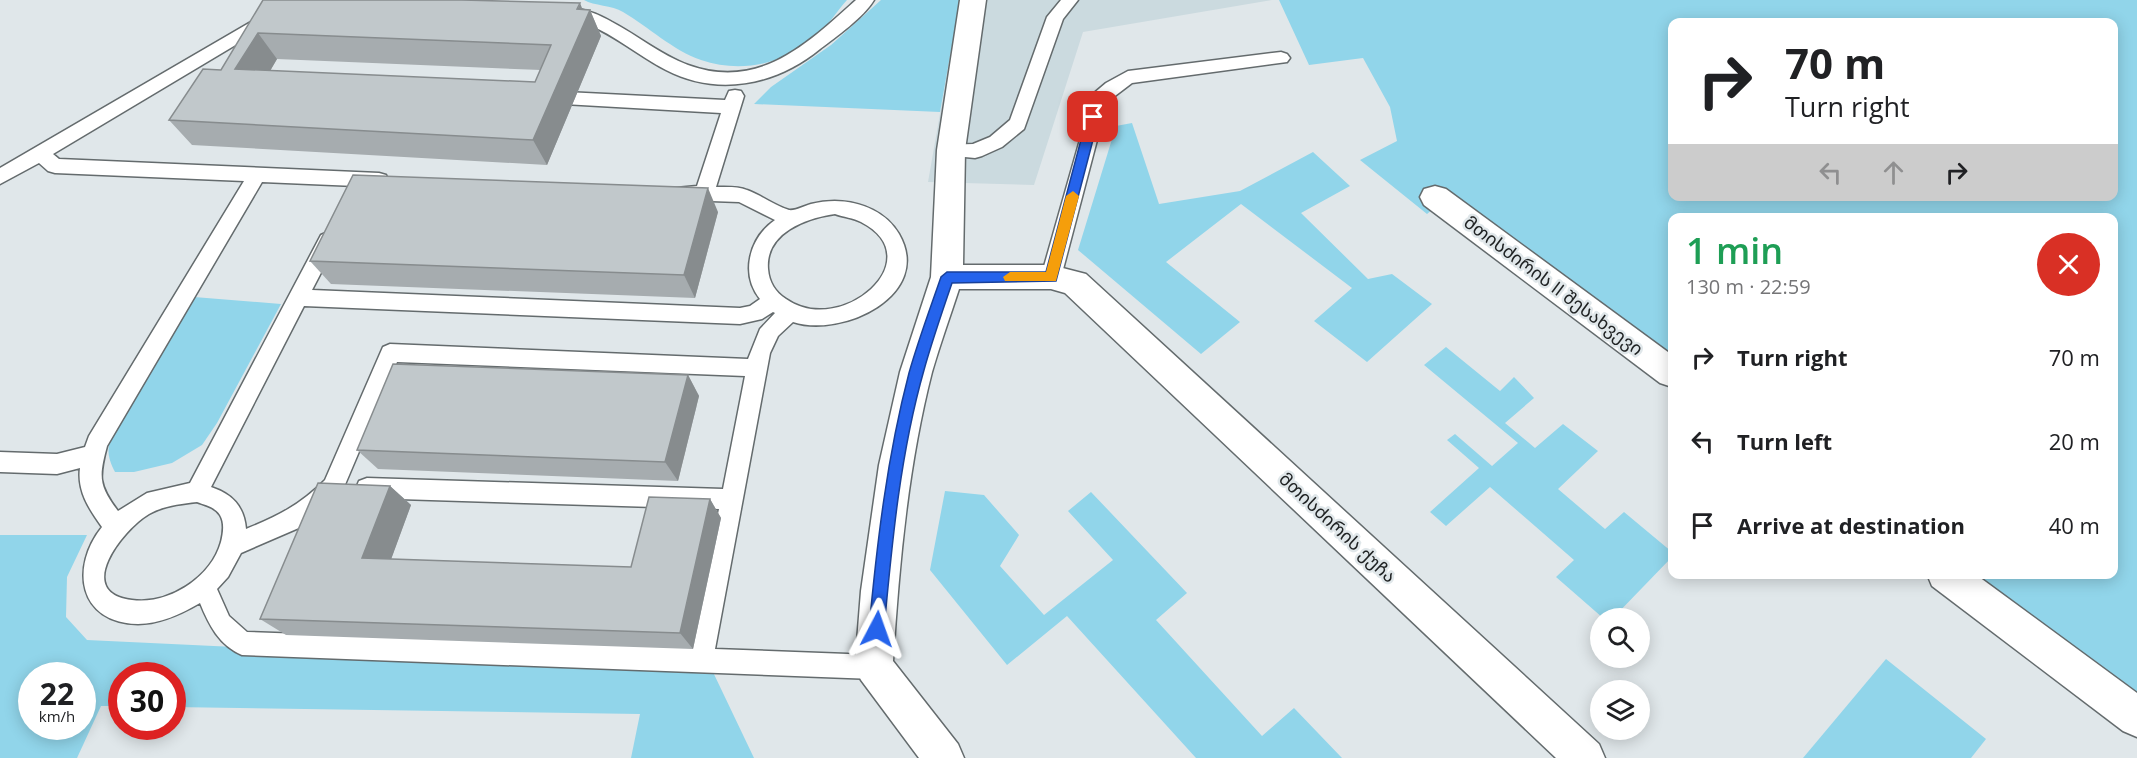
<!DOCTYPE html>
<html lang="en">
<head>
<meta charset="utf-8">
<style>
	:root { --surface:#fff; --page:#f6f6f6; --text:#202124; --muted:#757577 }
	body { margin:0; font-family:"Open Sans","Noto Sans Georgian",sans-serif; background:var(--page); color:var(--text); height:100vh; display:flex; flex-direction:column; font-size:22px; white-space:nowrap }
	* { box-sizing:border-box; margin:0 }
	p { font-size:20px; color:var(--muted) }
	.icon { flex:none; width:33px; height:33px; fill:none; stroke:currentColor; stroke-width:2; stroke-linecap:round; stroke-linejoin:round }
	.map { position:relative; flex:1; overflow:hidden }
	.panel { position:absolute; left:1668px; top:213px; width:450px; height:366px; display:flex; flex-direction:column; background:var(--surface); border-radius:12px; box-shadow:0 3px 15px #0003 }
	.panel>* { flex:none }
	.banner { position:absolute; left:1668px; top:18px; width:450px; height:183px; border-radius:12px; box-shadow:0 3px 15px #0003; background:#fff; color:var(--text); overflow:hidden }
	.tools { position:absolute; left:1590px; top:608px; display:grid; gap:12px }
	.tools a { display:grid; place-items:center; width:60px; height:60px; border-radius:50%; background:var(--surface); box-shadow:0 3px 15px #0003; font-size:30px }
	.speed { position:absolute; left:18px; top:662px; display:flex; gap:12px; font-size:30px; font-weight:700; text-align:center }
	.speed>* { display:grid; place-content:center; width:78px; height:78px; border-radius:50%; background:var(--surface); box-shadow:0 3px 15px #0003; line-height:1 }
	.speed small { font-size:15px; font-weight:400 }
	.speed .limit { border:9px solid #d22; background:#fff; color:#111 }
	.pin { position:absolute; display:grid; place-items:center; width:51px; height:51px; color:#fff; margin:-26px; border-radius:12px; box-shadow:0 3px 9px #0006 }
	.me { position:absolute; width:66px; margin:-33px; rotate:4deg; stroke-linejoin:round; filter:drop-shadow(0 0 4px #0008) }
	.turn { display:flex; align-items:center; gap:21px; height:126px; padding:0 18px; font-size:27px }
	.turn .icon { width:78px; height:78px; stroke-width:2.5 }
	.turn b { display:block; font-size:42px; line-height:51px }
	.lanes { display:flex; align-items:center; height:57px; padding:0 18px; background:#0003; justify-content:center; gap:30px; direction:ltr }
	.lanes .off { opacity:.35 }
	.round { display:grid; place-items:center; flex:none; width:63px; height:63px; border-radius:32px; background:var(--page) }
	.summary { display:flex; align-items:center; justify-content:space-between; height:102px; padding:0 18px }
	h1 { font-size:36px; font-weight:600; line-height:45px; color:#1e9e55 }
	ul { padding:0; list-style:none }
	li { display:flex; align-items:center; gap:18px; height:84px; padding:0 18px }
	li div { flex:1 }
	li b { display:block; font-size:22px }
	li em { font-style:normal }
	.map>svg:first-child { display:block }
	.built { fill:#cbdadf }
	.green { fill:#91d5ea; fill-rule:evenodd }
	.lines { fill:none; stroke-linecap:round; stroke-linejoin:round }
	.lane-casing { stroke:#646b6d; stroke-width:3 }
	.street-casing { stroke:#646b6d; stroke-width:3 }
	.lane { fill:#fff; fill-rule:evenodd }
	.street { fill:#fff; fill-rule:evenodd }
	.wall { fill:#a6acaf; fill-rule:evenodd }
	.shaded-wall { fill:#878c8e }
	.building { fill:#c1c8cb; stroke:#878c8e; stroke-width:1.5; fill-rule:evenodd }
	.route { fill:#2563eb; stroke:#184099; stroke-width:1.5 }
	.slow { fill:#f59e0b }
	.labels { text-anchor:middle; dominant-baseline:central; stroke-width:5; stroke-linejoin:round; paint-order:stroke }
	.street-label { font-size:18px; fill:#202324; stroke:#e0e7ea }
</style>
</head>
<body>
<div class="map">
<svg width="2137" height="758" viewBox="0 0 2137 758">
	<rect width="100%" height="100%" fill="#e0e7ea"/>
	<path class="built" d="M960 0H1272L1083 32 1034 185 928 182Z"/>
	<g class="green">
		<path d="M584 0H847C837 11 828 26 817 35 785 64 742 74 701 60 672 50 649 27 623 12 612 5 594 6 584 0Z"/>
		<path d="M881 0H960L940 112 754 104 771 87 831 45Z"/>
		<path d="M1279 0H2137V703L1964 575 2114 574V218H1672V359L1450 195 1427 214 1360 160 1397 141 1390 107 1363 58 1309 65ZM1672 22H2114V196H1672Z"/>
		<path d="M1132 123 1159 204 1240 191 1313 152 1350 186 1301 213 1368 279 1392 274 1432 304 1367 362 1314 321 1352 288 1241 204 1166 262 1240 322 1201 354 1078 250 1116 126Z"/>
		<path d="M194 297 281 304 217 423 202 445 172 463 134 472H115C106 455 107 446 114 428Z"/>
		<path d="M1446 347 1500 391 1514 377 1534 398 1505 423 1535 448 1563 424 1598 451 1558 489 1605 529 1624 512 1672 552V557L1613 618H1603L1556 577 1574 560 1490 487 1446 526 1430 512 1479 468 1447 440 1455 434 1492 466 1518 443 1424 365Z"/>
		<path d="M945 491 984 495 1019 535 1000 566 1044 615 1113 560 1068 511 1091 492 1187 593 1156 620 1262 736 1294 708 1342 758H1196L1067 616 1007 665 930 570Z"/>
		<path d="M0 535H87L67 577 66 617 87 640 712 670 754 758H631L640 714 173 707 172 675H122L121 706H101L77 758H0ZM32 675H82V726H32Z"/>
		<path d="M1886 659 1986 739 1971 758H1803Z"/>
	</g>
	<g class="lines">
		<g class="lane-casing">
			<g id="lane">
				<path d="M856 0H874C864 17 836 37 820 49 776 85 718 97 666 70 639 56 615 35 587 24 578 21 569 21 560 18L558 14 560 10C577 5 598 14 612 22 637 35 661 55 688 65 759 91 807 44 856 0Z"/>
				<path d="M1061 0H1078L1063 19 1024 129 1002 147 982 156 975 158 944 155 942 150 944 145 973 144 990 137 1010 120 1047 17Z"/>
				<path d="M268 12 274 14 276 18 274 22 53 154 59 159 379 173 386 175 388 180 386 185 379 187 262 182 107 446C99 476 98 485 118 511L147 493 190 483 321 235 328 232 335 235 338 240 312 290 740 308 750 306 760 299C740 274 749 238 775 220L739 202 683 200 676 198 674 193 676 188 697 186 721 113 546 103 540 102 537 97 540 92 546 91 725 100 729 91 735 90 741 91 744 96 716 187C726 187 738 186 747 190 761 195 775 206 789 210 795 211 804 206 811 204 831 199 854 200 873 210 885 216 893 224 899 234 934 295 842 338 793 322L778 336 770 353 715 649 874 655 883 659 886 667 883 675 874 679 242 655C219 645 209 625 200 603 181 614 160 624 138 624 78 623 70 567 102 527 89 509 77 491 80 468L57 474 0 472V452L57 454 85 447 89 436 244 181 55 173 48 171 39 163 0 184V168ZM835 214C843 217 854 218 861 222 933 259 841 338 786 299 775 292 769 282 768 269 765 233 806 218 835 214ZM304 306 740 324 762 319 773 312 775 313 760 329 748 359 390 344 383 347 325 480C300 505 278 516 246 529 244 506 232 494 211 487ZM397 362 745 376 723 489 367 478 359 481 356 488 359 495 367 498 719 509 691 648 247 632 229 616 217 589 228 577 241 553 301 527 324 511 341 494ZM197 502C205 505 215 507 220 515 225 523 223 534 221 542 211 578 168 605 132 600 73 593 122 530 149 514 163 506 180 504 197 502Z"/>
				<path d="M1281 52 1287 54 1290 58 1287 62 1132 83 1107 102 1061 277 1058 283 1051 285 1044 283 1041 277 1093 94 1106 83 1128 71Z"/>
			</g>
		</g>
		<g class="street-casing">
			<g id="street">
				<path d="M960 0H986L965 150 963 265H1051L1086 274 1599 744 1605 758H1556L1065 293 1051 289H959C950 317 940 344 932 372 908 466 899 565 893 661L958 744 964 758H919L861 680 855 667 861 591 879 465 900 372 931 277 937 150Z"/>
				<path d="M1435 186 1446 189 1672 355V387L1660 383 1424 205 1420 197 1424 189Z"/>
				<path d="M1927 574H1975L2137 693V737L2123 731 1932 586Z"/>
			</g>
		</g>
		<use href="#lane" class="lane"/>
		<use href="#street" class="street"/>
	</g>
	<g class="wall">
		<path d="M263 0 590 10 601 36 547 165 192 145 169 120 221 70ZM277 59 541 70 535 82 270 71Z"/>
		<path d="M718 212 695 298 331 284 310 261Z"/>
		<path d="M688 375 699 396 678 481 378 469 357 450Z"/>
		<path d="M390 486 411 505 391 559 631 567 710 499 721 518 693 649 286 635 260 619Z"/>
	</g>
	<g class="shaded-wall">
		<path d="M580 3 586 18 590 10 601 36 547 165 533 140Z"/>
		<path d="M258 33 277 59 256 95 235 69Z"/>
		<path d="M708 188 718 212 695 298 684 275Z"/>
		<path d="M688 375 699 396 678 481 665 462Z"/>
		<path d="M390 486 411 505 385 576 362 558Z"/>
		<path d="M710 499 721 518 693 649 680 633Z"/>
	</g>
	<g class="building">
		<path d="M263 0H462L580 3 577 9 590 10 533 140 169 120 203 69 221 70ZM258 33 551 45 535 82 235 69Z"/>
		<path d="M353 175 708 188 684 275 310 261Z"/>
		<path d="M393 364 688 375 665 462 357 450Z"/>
		<path d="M318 483 390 486 362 558 631 567 649 497 710 499 680 633 260 619Z"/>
	</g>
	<path class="route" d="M1093 113 1099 117 1056 281 952 283C942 312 932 341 924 370 900 454 892 543 884 629L882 634 877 637 871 634 869 629C877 543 887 457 909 373 918 341 930 309 941 277L947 272H1046L1087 117Z"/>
	<path class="slow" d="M1073 191 1079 196 1056 281H1005L1003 277 1010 272H1046L1066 196Z"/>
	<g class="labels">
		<g class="street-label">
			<text transform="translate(1554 285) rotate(37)">მთისძირის II შესახვევი</text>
			<text transform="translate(1338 527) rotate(43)">მთისძირის ქუჩა</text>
		</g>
	</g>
</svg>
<div class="tools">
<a><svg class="icon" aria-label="search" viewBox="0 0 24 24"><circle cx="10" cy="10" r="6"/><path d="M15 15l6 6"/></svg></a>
<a><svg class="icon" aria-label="layers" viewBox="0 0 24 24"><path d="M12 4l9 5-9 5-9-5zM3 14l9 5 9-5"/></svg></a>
</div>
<div class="speed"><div>22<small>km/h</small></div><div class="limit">30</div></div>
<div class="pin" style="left:1093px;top:117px;background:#d93025"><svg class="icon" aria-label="arrive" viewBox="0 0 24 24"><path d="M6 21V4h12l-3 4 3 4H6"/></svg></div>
<svg class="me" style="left:877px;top:629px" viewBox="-20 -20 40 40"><path d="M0-17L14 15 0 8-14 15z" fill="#2563eb" stroke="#fff" stroke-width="4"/></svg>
<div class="banner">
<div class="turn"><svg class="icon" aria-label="right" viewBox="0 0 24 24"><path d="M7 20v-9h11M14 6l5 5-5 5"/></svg><div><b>70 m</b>Turn right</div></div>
<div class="lanes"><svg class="icon off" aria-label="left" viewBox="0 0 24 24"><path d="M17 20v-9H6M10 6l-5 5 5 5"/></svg><svg class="icon off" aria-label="ahead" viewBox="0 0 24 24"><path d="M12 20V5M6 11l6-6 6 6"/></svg><svg class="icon" aria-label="right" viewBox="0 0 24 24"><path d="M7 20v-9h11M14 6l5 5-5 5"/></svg></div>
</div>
<section class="panel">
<div class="summary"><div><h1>1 min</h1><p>130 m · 22:59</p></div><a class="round" style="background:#d93025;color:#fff"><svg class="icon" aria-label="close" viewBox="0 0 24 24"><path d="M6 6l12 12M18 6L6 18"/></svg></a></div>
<ul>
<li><svg class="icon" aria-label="right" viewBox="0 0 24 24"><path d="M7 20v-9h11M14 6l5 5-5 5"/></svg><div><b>Turn right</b></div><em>70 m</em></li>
<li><svg class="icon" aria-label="left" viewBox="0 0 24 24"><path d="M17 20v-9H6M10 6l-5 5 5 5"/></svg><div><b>Turn left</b></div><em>20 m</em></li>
<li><svg class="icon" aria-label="arrive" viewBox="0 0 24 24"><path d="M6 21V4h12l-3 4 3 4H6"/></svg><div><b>Arrive at destination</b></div><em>40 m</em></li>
</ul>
</section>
</div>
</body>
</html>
